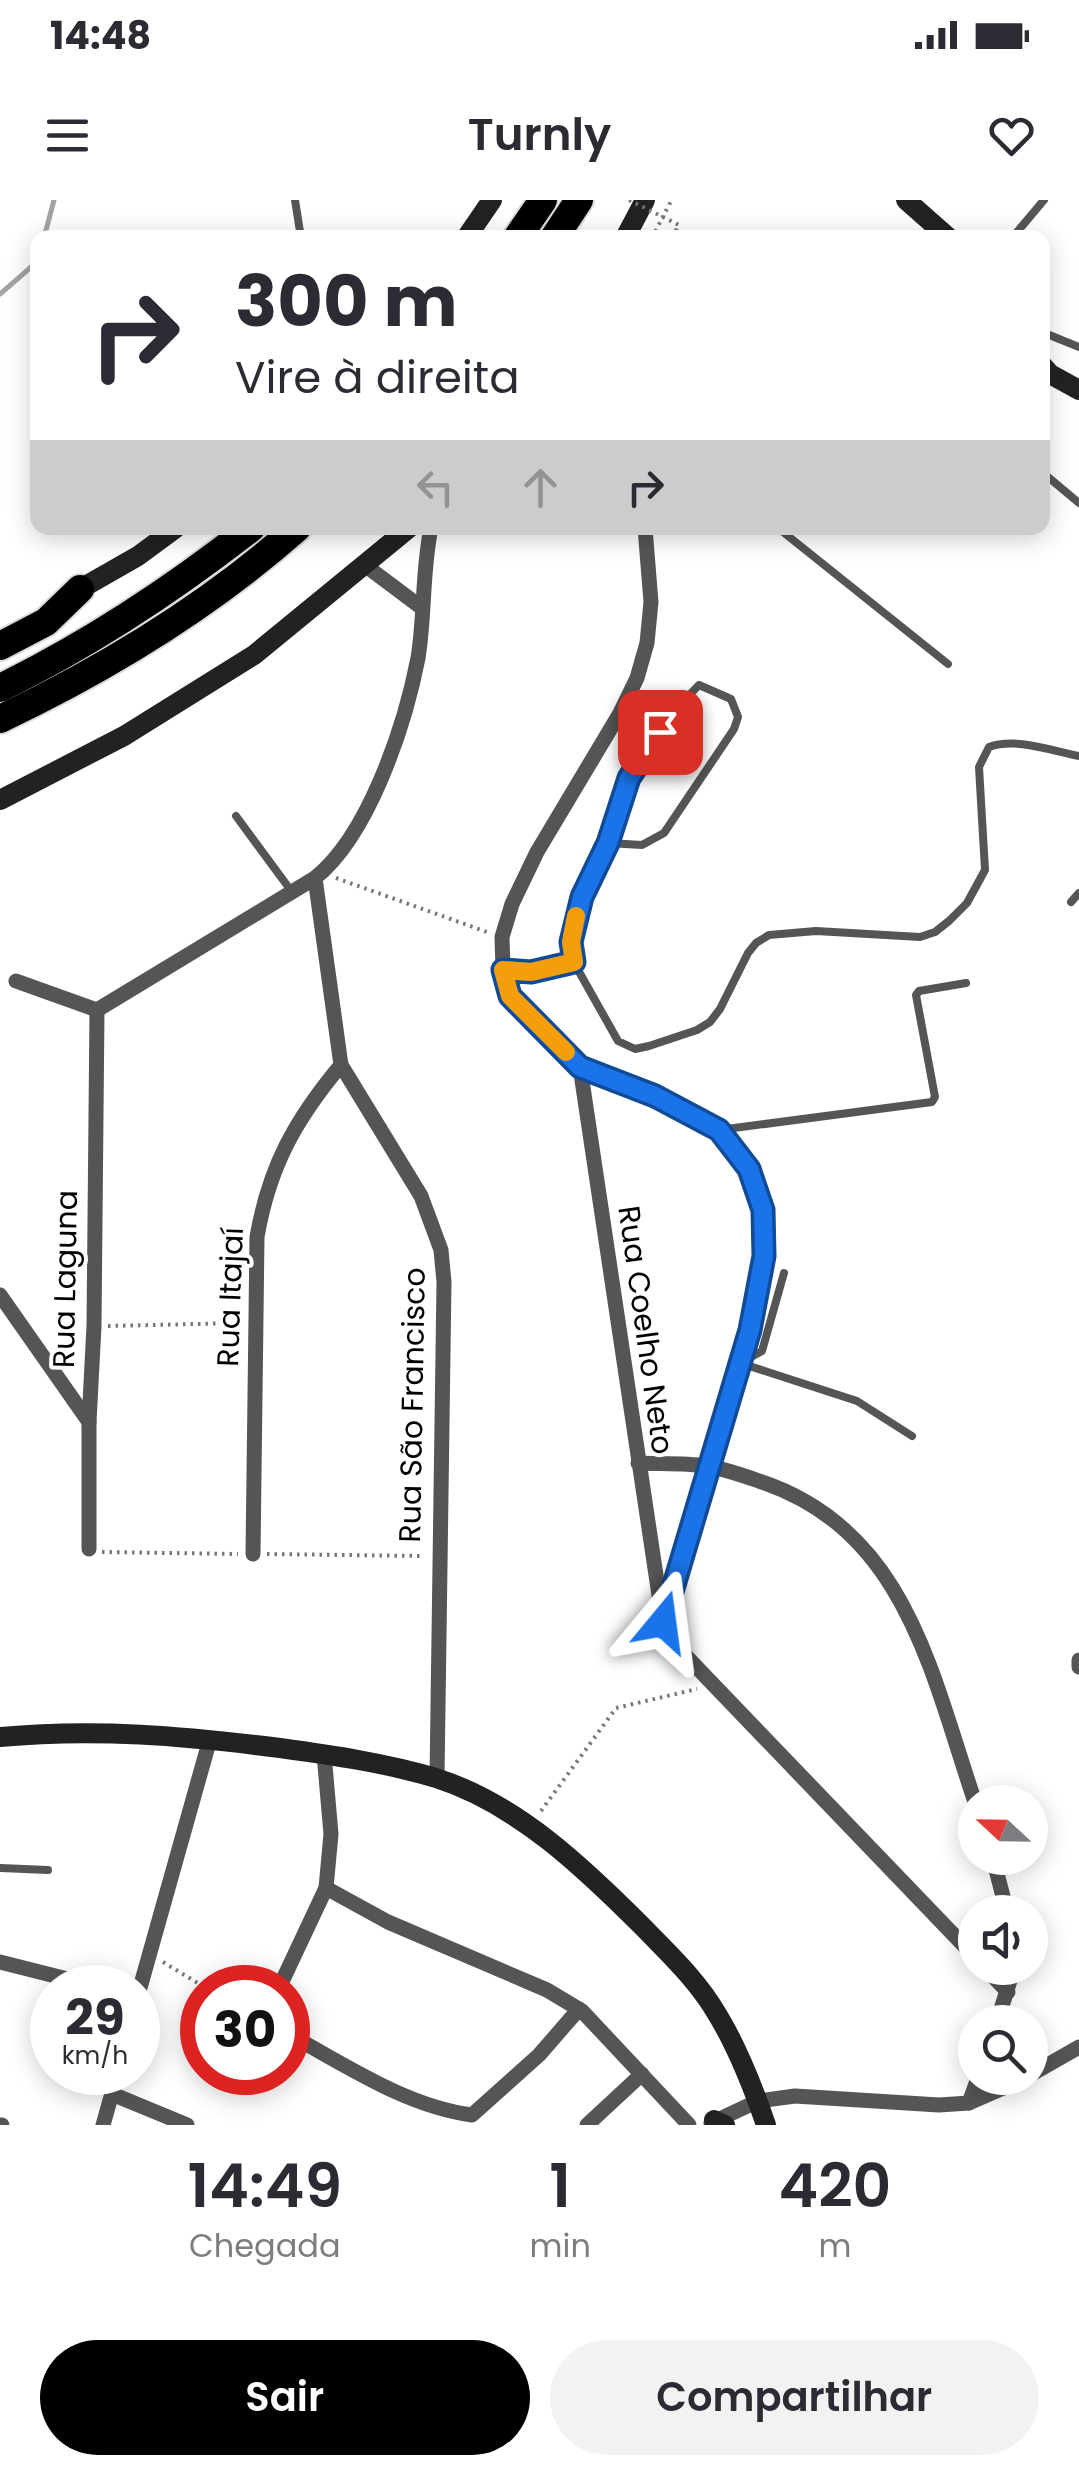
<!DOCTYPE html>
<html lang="pt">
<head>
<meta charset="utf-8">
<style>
	:root { --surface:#fff; --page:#f2f2f3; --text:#2b2b33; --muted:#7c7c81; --accent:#000 }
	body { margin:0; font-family:Poppins,sans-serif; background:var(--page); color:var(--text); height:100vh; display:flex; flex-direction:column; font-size:38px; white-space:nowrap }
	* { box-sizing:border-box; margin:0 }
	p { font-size:32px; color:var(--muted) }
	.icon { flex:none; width:55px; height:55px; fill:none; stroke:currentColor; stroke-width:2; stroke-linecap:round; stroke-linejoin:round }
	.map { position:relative; height:1925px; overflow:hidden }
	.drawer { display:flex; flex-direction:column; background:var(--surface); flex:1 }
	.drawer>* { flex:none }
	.banner { position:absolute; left:30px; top:30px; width:1020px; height:305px; border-radius:20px; box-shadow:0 5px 25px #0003; background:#fff; color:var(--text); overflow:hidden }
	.needle { width:65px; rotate:292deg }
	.buttons { position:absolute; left:958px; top:1585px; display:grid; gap:20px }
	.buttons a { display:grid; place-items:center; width:90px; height:90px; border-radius:50%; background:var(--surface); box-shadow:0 5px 25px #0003; font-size:50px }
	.speed { position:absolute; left:30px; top:1765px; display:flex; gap:20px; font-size:50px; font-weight:700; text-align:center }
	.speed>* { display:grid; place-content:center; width:130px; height:130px; border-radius:50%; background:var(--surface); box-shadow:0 5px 25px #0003; line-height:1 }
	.speed small { font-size:25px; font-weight:400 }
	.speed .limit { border:15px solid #d22; background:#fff; color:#111 }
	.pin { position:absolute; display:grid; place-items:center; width:85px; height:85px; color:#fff; margin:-42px; border-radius:20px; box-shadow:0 5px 15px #0006 }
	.me { position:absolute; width:110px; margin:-55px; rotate:16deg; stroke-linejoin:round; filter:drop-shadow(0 0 8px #0008) }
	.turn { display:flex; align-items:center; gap:35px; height:210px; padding:0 40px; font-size:45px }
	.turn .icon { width:130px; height:130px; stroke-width:2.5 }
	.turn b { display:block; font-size:70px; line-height:85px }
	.lanes { display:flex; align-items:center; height:95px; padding:0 40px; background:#0003; justify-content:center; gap:50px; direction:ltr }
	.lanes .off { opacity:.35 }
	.eta { display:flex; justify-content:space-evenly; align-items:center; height:170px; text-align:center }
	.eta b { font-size:60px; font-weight:600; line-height:70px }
	.button { display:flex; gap:20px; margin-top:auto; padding:20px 40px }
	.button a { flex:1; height:115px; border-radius:60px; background:var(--accent); color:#fff; font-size:40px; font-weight:600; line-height:115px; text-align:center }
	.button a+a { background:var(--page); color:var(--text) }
	.status { display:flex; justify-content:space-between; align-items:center; height:70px; padding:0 50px; background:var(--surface); direction:ltr }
	.status svg { height:28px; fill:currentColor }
	header { display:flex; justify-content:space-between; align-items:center; height:130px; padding:0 40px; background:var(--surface); font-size:45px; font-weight:600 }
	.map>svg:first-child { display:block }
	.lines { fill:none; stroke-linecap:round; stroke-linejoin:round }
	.stream { stroke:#a3a3a3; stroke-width:5 }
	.highway-casing { stroke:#dbdbdb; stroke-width:32 }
	.path { stroke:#777; stroke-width:4; stroke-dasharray:2.5 5; stroke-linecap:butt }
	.lane { stroke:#555; stroke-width:8 }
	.street { stroke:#555; stroke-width:15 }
	.secondary { stroke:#222; stroke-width:20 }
	.highway { stroke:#000; stroke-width:28 }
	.path-bridge { stroke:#777; stroke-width:4; stroke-dasharray:2.5 5; stroke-linecap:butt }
	.route-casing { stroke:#114b97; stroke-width:25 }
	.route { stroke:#1a73e8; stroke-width:18 }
	.slow { stroke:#f59e0b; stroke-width:18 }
	.labels { text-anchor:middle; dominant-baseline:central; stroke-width:8; stroke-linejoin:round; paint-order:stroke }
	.street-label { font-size:30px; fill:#000; stroke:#fff }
</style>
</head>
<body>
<div class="status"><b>14:48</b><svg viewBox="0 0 49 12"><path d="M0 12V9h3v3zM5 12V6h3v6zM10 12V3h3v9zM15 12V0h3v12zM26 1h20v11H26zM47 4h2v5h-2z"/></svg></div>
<header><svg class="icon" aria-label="menu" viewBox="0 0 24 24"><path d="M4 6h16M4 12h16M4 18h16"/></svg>Turnly<svg class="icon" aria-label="heart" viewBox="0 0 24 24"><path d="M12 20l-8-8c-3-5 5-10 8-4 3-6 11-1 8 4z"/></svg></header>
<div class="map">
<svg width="1079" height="1925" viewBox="0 0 1079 1925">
	<rect width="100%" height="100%" fill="#fff"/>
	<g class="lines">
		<g class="stream">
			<path d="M44 38 54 0"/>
			<path d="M0 94 38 61"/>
		</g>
		<g class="highway-casing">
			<g id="highway">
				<path d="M517 38 543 0"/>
				<path d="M554 38 579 0"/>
				<path d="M0 446 46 422 80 389"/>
				<path d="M0 488C90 444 173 389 251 328"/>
				<path d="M0 519C105 469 210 405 297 328"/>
			</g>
		</g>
		<g class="path">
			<path d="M652 38 671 1"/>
			<path d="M336 678 487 732"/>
			<path d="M108 1126 239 1123"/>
			<path d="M102 1352 238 1354"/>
			<path d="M267 1354 423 1356"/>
			<path d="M541 1611 616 1508 697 1489"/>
			<path d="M163 1762 206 1788"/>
		</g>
		<g class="lane">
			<path d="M295 0 301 38"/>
			<path d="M1012 38 1044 0"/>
			<path d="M1042 132 1079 147"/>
			<path d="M1042 272 1079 303"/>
			<path d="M778 328 948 464"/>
			<path d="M236 616 292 692"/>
			<path d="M608 643 642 645 664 633 734 529 738 517 731 499 699 485 677 508 629 578 608 643 576 717 571 742 573 761 618 841 635 849 649 846 697 830 710 822 720 809 748 753 756 743 769 735 816 731 920 737 935 732 949 721 967 703 985 670 979 567 989 547C1016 537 1052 551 1079 556"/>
			<path d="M1071 702 1079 693"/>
			<path d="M504 770 531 772 573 761"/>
			<path d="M719 930 932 902 935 897 916 795 919 791 966 783"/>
			<path d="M740 1163 857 1201 912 1236"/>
			<path d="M740 1163 762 1151 784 1073"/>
			<path d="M0 1668 48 1670"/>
		</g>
		<g class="street">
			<path d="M431 328C422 371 425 415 418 458 405 525 369 635 315 678L341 865 421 996 441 1050 444 1082 437 1578"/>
			<path d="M645 328 651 402 647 443 637 478 620 513 537 652 512 704 502 737 503 770 510 796 531 821 580 867 655 896 719 930 749 969 763 1011 764 1056 750 1129 663 1422"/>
			<path d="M366 366 422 408"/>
			<path d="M16 781 97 810 315 678"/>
			<path d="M580 867 663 1422 683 1453 975 1757"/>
			<path d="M0 1095 89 1222"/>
			<path d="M638 1263C660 1264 684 1263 707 1266 724 1269 742 1275 759 1281 906 1329 931 1473 975 1602"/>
			<path d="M89 1349V1222L94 1126 97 810"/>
			<path d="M253 1354 257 1037C269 967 295 920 341 865"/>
			<path d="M1079 1460V1467"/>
			<path d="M993 1658 1007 1712"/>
			<path d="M326 1688 388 1722 547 1790 582 1811 689 1925"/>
			<path d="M0 1762 103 1788"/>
			<path d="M985 1768 1008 1792"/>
			<path d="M279 1788 326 1688 331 1634 324 1554"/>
			<path d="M138 1795 210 1539"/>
			<path d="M997 1822 1014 1768"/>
			<path d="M288 1834C346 1865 405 1906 472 1915L539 1855 579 1809"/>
			<path d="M1030 1875 1079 1847"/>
			<path d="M112 1894 187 1925"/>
			<path d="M969 1903 978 1878"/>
			<path d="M711 1923 758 1901 795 1896 939 1905 969 1903 1026 1878"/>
			<path d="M0 1925H2"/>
			<path d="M103 1925 118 1872"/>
			<path d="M587 1925 642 1874"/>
		</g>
		<g class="secondary">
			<path d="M906 0 949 38"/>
			<path d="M466 38 492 0"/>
			<path d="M625 38 645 0"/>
			<path d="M1042 165 1050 174 1079 190"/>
			<path d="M68 396 138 356 176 328"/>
			<path d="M0 600 124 536 254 455 409 328"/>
			<path d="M0 1537C95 1528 185 1536 280 1548 331 1555 386 1563 436 1578 518 1604 585 1669 644 1728 670 1755 698 1781 717 1814 738 1848 753 1887 766 1925"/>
			<path d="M714 1920 725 1925"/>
		</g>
		<use href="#highway" class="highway"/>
		<path class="path-bridge" d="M629 0 679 25 672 38"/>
	</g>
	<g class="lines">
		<g class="route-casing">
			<path id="route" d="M660 532 629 578 608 643 582 697 571 742 574 762 531 772 503 770 510 796 580 867 655 896 719 930 749 969 763 1010 764 1056 750 1130 663 1422"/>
		</g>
		<use href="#route" class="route"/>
		<path class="slow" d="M566 852 510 796 503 770 531 772 574 762 571 742 576 716"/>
	</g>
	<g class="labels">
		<g class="street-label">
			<text transform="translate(65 1079) rotate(-89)">Rua Laguna</text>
			<text transform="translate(230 1097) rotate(-88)">Rua Itajaí</text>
			<text transform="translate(646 1130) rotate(82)">Rua Coelho Neto</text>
			<text transform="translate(412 1205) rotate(-89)">Rua São Francisco</text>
		</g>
	</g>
</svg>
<div class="buttons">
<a><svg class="needle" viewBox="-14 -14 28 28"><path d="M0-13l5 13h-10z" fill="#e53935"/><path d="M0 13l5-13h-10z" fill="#7c7c81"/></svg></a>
<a><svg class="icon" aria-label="sound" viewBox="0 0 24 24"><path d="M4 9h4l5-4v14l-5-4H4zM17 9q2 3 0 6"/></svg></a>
<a><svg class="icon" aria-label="search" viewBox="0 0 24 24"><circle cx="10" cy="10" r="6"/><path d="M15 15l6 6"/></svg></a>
</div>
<div class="speed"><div>29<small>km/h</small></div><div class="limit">30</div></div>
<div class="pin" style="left:660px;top:532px;background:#d93025"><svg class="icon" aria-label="arrive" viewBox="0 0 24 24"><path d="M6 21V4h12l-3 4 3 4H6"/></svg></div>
<svg class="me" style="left:663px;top:1422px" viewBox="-20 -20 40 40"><path d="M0-17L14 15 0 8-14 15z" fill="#1a73e8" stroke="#fff" stroke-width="4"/></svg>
<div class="banner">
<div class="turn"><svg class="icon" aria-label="right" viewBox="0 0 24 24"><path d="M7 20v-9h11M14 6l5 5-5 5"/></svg><div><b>300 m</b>Vire à direita</div></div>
<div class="lanes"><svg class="icon off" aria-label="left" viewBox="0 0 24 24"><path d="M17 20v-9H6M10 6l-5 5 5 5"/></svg><svg class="icon off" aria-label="ahead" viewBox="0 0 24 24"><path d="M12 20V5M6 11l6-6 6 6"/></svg><svg class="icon" aria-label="right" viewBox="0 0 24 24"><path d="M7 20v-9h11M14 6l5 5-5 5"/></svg></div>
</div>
</div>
<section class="drawer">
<div class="eta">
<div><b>14:49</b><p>Chegada</p></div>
<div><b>1</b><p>min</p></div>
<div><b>420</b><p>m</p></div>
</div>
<div class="button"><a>Sair</a><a>Compartilhar</a></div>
</section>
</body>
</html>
